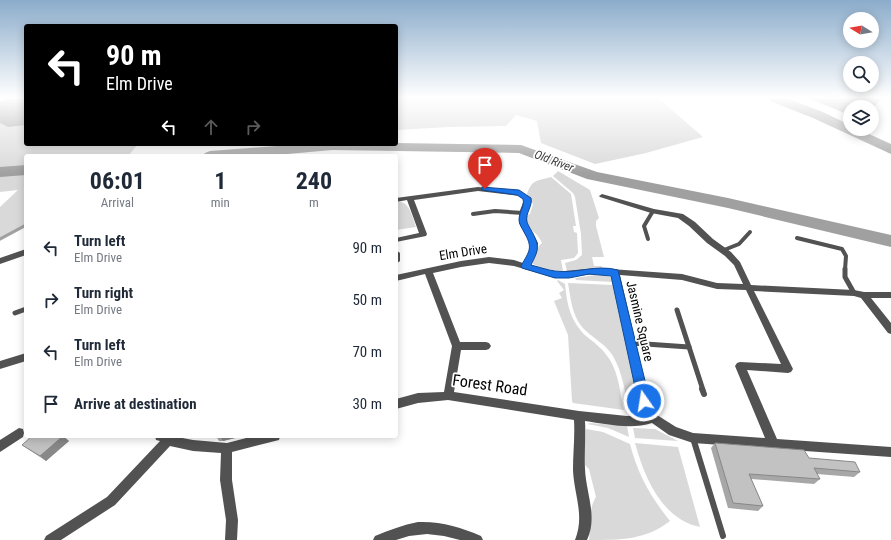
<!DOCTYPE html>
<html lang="en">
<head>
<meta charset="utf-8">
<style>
	:root { --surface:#fff; --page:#f6f6f7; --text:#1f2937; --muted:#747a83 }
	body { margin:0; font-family:"Roboto Condensed",sans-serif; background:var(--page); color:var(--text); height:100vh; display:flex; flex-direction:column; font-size:15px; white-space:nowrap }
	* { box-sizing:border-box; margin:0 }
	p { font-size:13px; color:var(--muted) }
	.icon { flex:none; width:22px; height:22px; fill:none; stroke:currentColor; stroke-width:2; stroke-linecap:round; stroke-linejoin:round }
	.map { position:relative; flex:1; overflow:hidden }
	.drawer { position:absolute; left:24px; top:154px; width:374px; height:284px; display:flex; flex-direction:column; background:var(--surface); border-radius:4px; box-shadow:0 2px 10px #0003 }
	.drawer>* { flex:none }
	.hud { position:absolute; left:24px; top:24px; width:374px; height:122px; border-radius:4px; box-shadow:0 2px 10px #0003; background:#000; color:#fff; overflow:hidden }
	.needle { width:26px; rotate:281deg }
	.buttons { position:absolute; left:843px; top:12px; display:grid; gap:8px }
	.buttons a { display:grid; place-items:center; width:36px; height:36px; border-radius:50%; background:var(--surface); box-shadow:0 2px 10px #0003; font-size:20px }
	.pin { position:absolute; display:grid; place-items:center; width:34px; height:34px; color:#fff; margin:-41px -17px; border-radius:50% 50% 50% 0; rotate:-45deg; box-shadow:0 0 4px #0007 }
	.pin .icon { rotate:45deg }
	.me { position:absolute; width:44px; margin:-22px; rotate:347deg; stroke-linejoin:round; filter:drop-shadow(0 0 3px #0008) }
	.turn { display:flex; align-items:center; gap:14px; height:84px; padding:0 16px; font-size:18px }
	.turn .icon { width:52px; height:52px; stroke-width:2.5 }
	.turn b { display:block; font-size:28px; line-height:34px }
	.lanes { display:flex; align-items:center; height:38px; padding:0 16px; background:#0003; justify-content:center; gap:20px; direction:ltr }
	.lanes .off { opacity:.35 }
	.eta { display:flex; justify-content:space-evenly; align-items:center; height:68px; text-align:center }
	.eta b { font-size:24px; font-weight:700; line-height:28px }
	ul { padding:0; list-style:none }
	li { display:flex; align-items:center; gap:12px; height:52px; padding:0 16px }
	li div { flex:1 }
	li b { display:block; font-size:15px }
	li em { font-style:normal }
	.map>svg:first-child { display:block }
	.green { fill:#d9d9d9 }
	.water { fill:#a0a0a0 }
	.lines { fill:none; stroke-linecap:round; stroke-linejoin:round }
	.stream { stroke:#a0a0a0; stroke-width:3 }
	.river { fill:#a0a0a0; fill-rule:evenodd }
	.service-far2 { stroke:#525252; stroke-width:4 }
	.service-far1 { stroke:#525252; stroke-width:5 }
	.service { stroke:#525252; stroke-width:6 }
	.minor { fill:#525252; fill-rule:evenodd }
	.wall { fill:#a7a7a7 }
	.shaded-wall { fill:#888 }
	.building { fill:#c2c2c2; stroke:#888 }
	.route { fill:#1a73e8; stroke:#114b97 }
	.labels { text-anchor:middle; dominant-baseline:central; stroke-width:3.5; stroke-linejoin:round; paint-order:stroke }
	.far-water-label { font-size:12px; font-style:italic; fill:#414141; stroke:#fff }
	.street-label { font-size:13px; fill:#000; stroke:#fff }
	.near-street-label { font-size:16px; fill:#000; stroke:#fff }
</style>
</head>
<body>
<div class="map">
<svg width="891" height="540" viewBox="0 0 891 540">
	<rect width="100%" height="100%" fill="#fff"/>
	<g class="green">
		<path d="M0 98H26V144H138L128 156H26V227L0 241V207L18 190 0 192Z"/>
		<path d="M396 98H658L703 137 646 153 595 164 541 143 537 121 516 115 506 126 448 127 396 130Z"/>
		<path d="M558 171 590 190 599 218 596 221V226L604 257H592L594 266H602V268L567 271 565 263 576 260 582 255 581 234 575 197 573 193 553 176Z"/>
		<path d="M551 177 571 194 576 226H573L574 232 577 233 578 253 574 258 561 260 563 271 544 269 533 264C533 259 537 246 542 243 536 229 528 233 526 216L530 214 533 204 527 194C532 179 537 181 551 177Z"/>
		<path d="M396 202C410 200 412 217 416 227L396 230Z"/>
		<path d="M602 274 610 277 613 282 576 280 575 278Z"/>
		<path d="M558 280 565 284C567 304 570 321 586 336 595 343 604 350 610 360 619 375 620 393 624 410L573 403 572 401 568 335 554 301 562 298 559 293 564 290 557 281Z"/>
		<path d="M568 283 613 285 640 404V408L634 415H629C626 396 623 373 613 356 606 345 595 339 586 331 572 318 571 300 568 283Z"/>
		<path d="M590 423 627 426 629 437 608 428 587 424Z"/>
		<path d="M633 428 655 429 678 441 635 438Z"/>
		<path d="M586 429 603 432 630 444C638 475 650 496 670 521 646 540 621 540 589 540 591 526 588 509 596 497L589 469 583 463Z"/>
		<path d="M635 443 678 447 700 527C661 519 644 476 635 443Z"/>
	</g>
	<g class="water">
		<path d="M10 98H26V125L8 127 0 123V102Z"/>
		<path d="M808 98H882L875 106 872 107H850V113L847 114Z"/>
	</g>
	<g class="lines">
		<path class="stream" d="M0 239 26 225"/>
		<g class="river">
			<path d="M768 98H786L823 112 850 125V129H858L891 144V154L813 118 770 101Z"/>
			<path d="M396 143 521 145 597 172 728 198 891 235V247L728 208 587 179 519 153 332 150 265 156H202L205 153 210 151 302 144H396Z"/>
			<path d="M26 165V175L0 177V167Z"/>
		</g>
		<g class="service-far2">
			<path d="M473 214 495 211 523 213"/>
			<path d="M797 238 842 249 846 256 845 270"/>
			<path d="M648 239 644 226 653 211"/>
			<path d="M724 250 739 244 750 232"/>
		</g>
		<g class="service-far1">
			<path d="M845 269V277L854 293"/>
			<path d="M677 310 703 390"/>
			<path d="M15 313 26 309"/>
			<path d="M631 343 689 347"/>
		</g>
		<g class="service">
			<path d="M702 389 704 394"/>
			<path d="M693 438 723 536"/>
		</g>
		<g class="minor">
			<path d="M478 187 522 192 530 199 531 200 527 213V223L538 243 537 252 530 265 555 272 596 268 682 274 717 283 743 284 734 265 725 256 707 243 689 226 678 218 651 213 600 197 599 196 602 194 654 209 683 214 695 222 713 239 731 252 740 262 751 285 854 290 864 292H891V298H871L891 323V334L888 333 861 298 854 296 754 291 793 369 791 372 788 373 747 370 777 439 891 447V457L693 443 669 435 652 423C631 430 606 424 585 421 586 437 584 453 585 469 586 493 598 517 587 540H575C585 515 574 495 573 470 573 453 575 437 574 420L448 400 418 403 396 409V399L418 393 444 392 452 346 425 274 396 281V275L461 261 489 257 514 260 523 263 529 252 530 243 519 223V213L524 200 520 196 478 191 414 200 427 234 426 236 396 242V238L419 233 407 200 396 202V198ZM489 263 514 266 555 278 596 274 611 275 639 401 646 415 627 416 579 411 454 392 461 350H486L489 349 491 346 489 343 486 342H460L433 273 461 267ZM620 275 682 280 717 289 746 290 781 364 740 362 737 363 735 366 765 438 693 433 676 427 657 415 649 400Z"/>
			<path d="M26 249V255L0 264V258Z"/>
			<path d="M396 250 400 253V261L396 264Z"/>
			<path d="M26 353V361L0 369V361Z"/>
			<path d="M19 428 23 429 24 433 23 437 0 452V440Z"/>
			<path d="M155 436H172L193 440 227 443 254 436H280L279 440 275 441 232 452V480L238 520 237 540H225L226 520 220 480 221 453 193 451 170 446 115 505 61 540H44L46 536 107 497 160 441 156 440Z"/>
			<path d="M418 522C440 521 461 527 481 536L483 540H460L444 536 427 534 409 536 396 540H373L375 536C389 530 403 525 418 522Z"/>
		</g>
	</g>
	<g class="wall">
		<path d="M63 436 69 441 46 461 22 445Z"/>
		<path d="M216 436H243L223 441H219Z"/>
		<path d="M715 443 860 472 854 477 817 474 820 479 814 484 751 479 763 506 758 511 728 508 711 448Z"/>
	</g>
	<g class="shaded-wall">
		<path d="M63 436 69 441 46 461 40 456Z"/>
		<path d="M220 436H243L223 441Z"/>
	</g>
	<g class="building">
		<path d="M32 436H63L40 456 22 445Z"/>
		<path d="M715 443 804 450 809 458 855 462 860 472 814 468 820 479 749 474 763 506 733 503Z"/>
	</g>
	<linearGradient id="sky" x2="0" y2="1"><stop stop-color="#8baccb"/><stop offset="0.56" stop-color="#fff"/><stop offset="1" stop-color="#fff" stop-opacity="0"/></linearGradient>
	<rect width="891" height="174" fill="url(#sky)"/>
	<path class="route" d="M482 187 519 190 531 198C533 206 525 213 527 222 528 225 530 228 531 230 540 246 539 249 531 265 539 267 547 270 555 271 576 274 597 264 618 270L650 401 648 404 644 406 640 404 638 401 611 276 589 274 569 278H555L522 268 521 266C530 250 533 248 524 232 522 228 519 224 519 220 519 212 525 206 523 199L517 195 482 190Z"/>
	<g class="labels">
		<g class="far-water-label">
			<text transform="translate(554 161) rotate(21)">Old River</text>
		</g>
		<g class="street-label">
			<text transform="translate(463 252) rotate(-9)">Elm Drive</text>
			<text transform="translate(640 321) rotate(77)">Jasmine Square</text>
		</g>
		<g class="near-street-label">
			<text transform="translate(490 385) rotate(8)">Forest Road</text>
		</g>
	</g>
</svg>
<div class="buttons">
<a><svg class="needle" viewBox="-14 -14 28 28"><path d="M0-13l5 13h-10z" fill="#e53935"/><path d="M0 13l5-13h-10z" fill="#747a83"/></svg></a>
<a><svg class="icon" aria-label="search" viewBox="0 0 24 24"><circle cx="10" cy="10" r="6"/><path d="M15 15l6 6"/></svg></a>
<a><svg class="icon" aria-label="layers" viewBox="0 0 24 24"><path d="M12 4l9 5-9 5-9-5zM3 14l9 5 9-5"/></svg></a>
</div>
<div class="pin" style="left:485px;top:189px;background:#d93025"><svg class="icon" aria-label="arrive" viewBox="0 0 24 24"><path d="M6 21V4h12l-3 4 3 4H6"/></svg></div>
<svg class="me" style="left:644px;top:401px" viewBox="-20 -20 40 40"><circle r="17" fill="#1a73e8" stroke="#fff" stroke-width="3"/><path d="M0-11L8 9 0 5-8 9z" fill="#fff"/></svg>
<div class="hud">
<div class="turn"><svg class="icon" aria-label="left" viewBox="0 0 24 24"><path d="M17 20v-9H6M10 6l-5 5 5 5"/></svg><div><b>90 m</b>Elm Drive</div></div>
<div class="lanes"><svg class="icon" aria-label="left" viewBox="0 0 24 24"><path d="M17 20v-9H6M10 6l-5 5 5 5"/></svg><svg class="icon off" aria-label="ahead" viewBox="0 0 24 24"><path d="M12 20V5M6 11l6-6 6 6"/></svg><svg class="icon off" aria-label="right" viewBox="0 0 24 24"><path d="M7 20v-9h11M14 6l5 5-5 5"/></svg></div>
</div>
<section class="drawer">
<div class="eta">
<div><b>06:01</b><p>Arrival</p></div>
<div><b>1</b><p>min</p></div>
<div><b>240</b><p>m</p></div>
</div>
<ul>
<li><svg class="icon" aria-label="left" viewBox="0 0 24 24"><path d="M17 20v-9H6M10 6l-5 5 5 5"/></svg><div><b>Turn left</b><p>Elm Drive</p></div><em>90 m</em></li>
<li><svg class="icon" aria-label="right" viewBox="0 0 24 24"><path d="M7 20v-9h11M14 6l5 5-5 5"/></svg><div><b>Turn right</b><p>Elm Drive</p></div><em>50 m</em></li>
<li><svg class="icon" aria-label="left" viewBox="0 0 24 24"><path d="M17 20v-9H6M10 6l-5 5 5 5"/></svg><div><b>Turn left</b><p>Elm Drive</p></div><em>70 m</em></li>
<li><svg class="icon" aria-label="arrive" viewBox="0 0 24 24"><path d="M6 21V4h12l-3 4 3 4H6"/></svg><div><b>Arrive at destination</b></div><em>30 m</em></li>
</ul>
</section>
</div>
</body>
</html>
